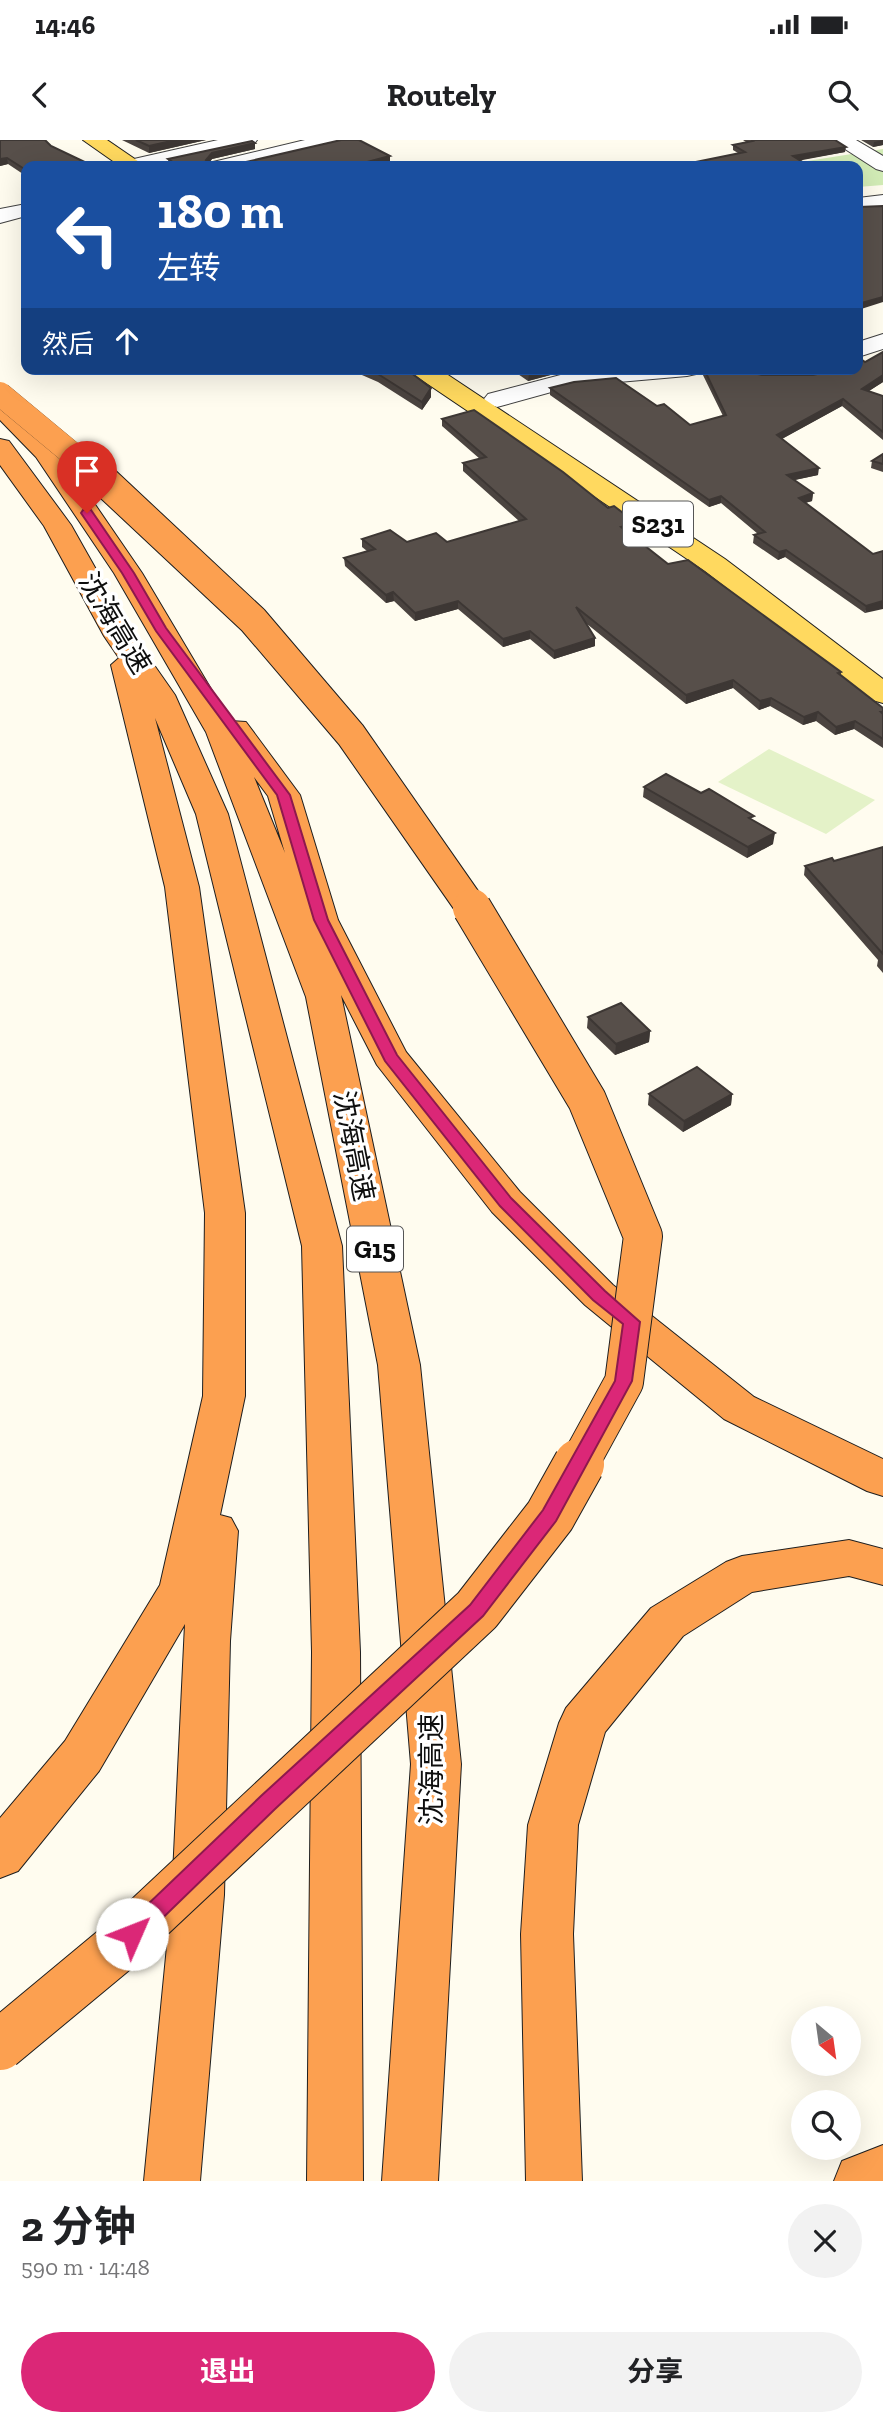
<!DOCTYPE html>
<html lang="zh">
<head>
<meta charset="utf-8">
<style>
	:root { --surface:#fff; --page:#f2f2f2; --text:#202124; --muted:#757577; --accent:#db2777 }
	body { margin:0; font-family:"Zilla Slab","Noto Sans SC",serif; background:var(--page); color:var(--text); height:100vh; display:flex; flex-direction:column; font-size:26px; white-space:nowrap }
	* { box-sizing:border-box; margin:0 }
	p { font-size:23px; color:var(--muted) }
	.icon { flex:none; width:38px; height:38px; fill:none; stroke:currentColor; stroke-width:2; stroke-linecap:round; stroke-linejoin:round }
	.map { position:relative; height:2041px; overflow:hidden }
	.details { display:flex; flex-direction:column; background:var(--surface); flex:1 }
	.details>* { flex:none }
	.guide { position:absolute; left:21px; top:21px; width:842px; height:214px; border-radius:14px; box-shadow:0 7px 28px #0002; background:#1a4fa0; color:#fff; overflow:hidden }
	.needle { width:46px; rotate:151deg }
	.tools { position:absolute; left:791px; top:1866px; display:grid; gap:14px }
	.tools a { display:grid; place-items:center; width:70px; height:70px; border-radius:50%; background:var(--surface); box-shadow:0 7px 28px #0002; font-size:35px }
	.pin { position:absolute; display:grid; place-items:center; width:60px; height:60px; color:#fff; margin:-72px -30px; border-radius:50% 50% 50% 0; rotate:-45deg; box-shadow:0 0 7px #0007 }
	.pin .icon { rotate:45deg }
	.me { position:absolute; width:77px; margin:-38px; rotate:46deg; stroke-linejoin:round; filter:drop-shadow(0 0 5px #0008) }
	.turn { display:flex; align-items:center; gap:24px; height:147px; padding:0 21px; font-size:32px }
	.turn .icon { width:91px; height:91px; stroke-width:2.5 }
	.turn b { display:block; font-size:49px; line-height:60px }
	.then { display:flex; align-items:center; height:66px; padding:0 21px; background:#0003; gap:14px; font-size:26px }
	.round { display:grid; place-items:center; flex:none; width:74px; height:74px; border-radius:37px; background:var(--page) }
	.overview { display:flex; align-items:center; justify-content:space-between; height:119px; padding:0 21px }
	h1 { font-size:42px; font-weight:700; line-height:52px }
	.primary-button { display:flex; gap:14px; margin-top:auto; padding:14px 21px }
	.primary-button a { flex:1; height:80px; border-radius:42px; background:var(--accent); color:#fff; font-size:28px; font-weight:700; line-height:80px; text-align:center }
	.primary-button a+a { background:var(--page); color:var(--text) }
	.status { display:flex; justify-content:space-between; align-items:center; height:49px; padding:0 35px; background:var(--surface); direction:ltr }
	.status svg { height:19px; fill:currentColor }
	header { display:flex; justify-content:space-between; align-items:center; height:91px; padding:0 21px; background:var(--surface); font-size:32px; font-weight:700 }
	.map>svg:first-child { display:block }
	.green { fill:#d2ecb6 }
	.pitch { fill:#e4f2c8 }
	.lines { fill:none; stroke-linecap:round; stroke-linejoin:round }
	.minor-casing { stroke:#414141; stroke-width:2 }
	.major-casing { stroke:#1f1f1f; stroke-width:2 }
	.highway-casing { stroke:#1f1f1f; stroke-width:2 }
	.minor { fill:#fff; fill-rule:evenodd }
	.major { fill:#ffd95f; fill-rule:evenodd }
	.highway { fill:#fca050; fill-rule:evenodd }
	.highway-bridge-far3-casing { stroke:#1f1f1f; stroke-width:24; stroke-linecap:butt }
	.highway-bridge-far2-casing { stroke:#1f1f1f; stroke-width:32; stroke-linecap:butt }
	.highway-bridge-far1-casing { stroke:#1f1f1f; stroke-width:40; stroke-linecap:butt }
	.highway-bridge-casing { stroke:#1f1f1f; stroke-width:52; stroke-linecap:butt }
	.highway-bridge-far3 { stroke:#fca050; stroke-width:24 }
	.highway-bridge-far2 { stroke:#fca050; stroke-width:30 }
	.highway-bridge-far1 { stroke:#fca050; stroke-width:38 }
	.highway-bridge { stroke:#fca050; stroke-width:50 }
	.wall { fill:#4b4440 }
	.shaded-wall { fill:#3d3734 }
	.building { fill:#574f4a; stroke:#3d3734; stroke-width:2 }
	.route { fill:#db2777; stroke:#8e194d; stroke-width:2 }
	.labels { text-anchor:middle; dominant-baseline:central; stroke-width:7; stroke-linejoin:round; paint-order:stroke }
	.shield { fill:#fff; stroke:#565656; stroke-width:2 }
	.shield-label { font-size:26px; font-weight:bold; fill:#0e0e0e }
	.street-label { font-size:28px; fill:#0e0e0e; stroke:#fff }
</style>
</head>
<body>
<div class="status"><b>14:46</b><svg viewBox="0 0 49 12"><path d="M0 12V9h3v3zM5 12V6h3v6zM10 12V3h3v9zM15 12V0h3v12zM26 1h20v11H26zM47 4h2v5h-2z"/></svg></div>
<header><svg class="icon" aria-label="back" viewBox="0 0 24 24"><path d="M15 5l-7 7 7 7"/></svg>Routely<svg class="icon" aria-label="search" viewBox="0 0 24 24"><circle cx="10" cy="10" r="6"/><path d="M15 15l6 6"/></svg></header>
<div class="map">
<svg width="883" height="2041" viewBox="0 0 883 2041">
	<rect width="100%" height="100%" fill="#fffcef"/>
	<path class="green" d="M883 9V45L858 47V26H776Z"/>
	<path class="pitch" d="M769 609 875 660 826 694 718 642Z"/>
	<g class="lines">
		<g class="minor-casing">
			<g id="minor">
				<path d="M218 0H257L254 4 155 26 121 25 125 21Z"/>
				<path d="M305 0H342L339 4 246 26H209L213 22Z"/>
				<path d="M831 0H856L883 16V31L876 29Z"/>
				<path d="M883 55V69L858 70V58Z"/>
				<path d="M26 64V76L0 83V69Z"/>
				<path d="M883 194V209L858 217V202Z"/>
				<path d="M599 229H699L696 234 687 236 573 246 497 267 488 264 484 259 488 254 572 232Z"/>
				<path d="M734 229H840L837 234C803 243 771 243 737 234Z"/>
			</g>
		</g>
		<g class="major-casing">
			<g id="major">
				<path d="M83 0H107L145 26H120Z"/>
				<path d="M410 229H439L725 419 883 539V563L872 560 705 431 413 234Z"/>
			</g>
		</g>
		<g class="highway-casing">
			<g id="highway">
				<path d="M0 257 9 260 59 312 142 433 230 581 246 582 300 655 338 780 406 912 520 1052 613 1145 754 1257 883 1319V1356L867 1351 724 1279 585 1165 492 1072 377 925 341 855 420 1225 461 1624 438 2041H382L411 1624 378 1225 306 857 206 592 114 433 36 317 0 280ZM254 637 268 656 285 713Z"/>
				<path d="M0 299 9 301 71 385 133 495 175 555 228 674 342 1106 360 1512 363 2041H307L312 1512 302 1106 196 674 155 578 199 747 245 1073V1256L220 1375 231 1378 238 1391 230 1501 224 1755 200 2041H144L172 1755 185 1484 99 1631 18 1731 0 1738V1678L65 1601 160 1445 203 1256 205 1073 165 747 111 525 119 518 104 496 44 386 0 325Z"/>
				<path d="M849 1400 883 1409V1445L849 1436 752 1452 683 1496 605 1592 578 1685 573 1794 582 2041H526L521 1794 528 1685 559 1583 566 1568 651 1468 726 1422 742 1416Z"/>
				<path d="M883 2005V2041H834L842 2021Z"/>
			</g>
		</g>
		<use href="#minor" class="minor"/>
		<use href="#major" class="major"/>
		<use href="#highway" class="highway"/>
		<g class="highway-bridge-far3-casing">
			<path id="highway-bridge-far3" d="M0 254 100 337"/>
		</g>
		<g class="highway-bridge-far2-casing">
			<path id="highway-bridge-far2" d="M98 335 253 480 351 595 473 770"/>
		</g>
		<g class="highway-bridge-far1-casing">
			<path id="highway-bridge-far1" d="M472 768 587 960 643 1096 624 1242 578 1326"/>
		</g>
		<g class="highway-bridge-casing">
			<path id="highway-bridge" d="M0 1905 112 1812 477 1470 550 1376 579 1324"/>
		</g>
		<use href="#highway-bridge-far3" class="highway-bridge-far3"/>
		<use href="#highway-bridge-far2" class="highway-bridge-far2"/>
		<use href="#highway-bridge-far1" class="highway-bridge-far1"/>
		<use href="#highway-bridge" class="highway-bridge"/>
	</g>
	<g class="wall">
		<path d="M0 0 26 26V36L8 24 0 26Z"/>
		<path d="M122 0H206L149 13Z"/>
		<path d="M743 0H835L845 12 799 20 738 13 733 10V5L746 2Z"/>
		<path d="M861 0H883V5L873 7Z"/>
		<path d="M255 3V9L212 19 210 22H246L390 16V22L375 26H169L168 19Z"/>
		<path d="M883 212V242L869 251 883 256V300L842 266 782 299 818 335 794 340 813 353 812 361 805 363 873 414 883 411 865 473 785 417 778 420 753 403 754 395 758 394 721 363 709 367 550 255V248L657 266 690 285 723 276 700 229H737L762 235H813L865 222Z"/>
		<path d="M355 229H406L431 257 422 270 378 242 355 232Z"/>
		<path d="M515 229H573L528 241 515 232Z"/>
		<path d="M442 279 636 383 635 391 628 393 668 424 841 532V535L883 568V608L854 589 835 595 816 581 803 585 770 566 759 570 733 548 686 564 587 484 595 506 554 519 530 499 503 507 458 469 415 481 394 461 386 463 345 426 344 418 367 411 362 407V399L407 402H447L519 381 463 331V323L480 319 442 286Z"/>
		<path d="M883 314V332L871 328 872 321Z"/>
		<path d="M644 647 754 681 773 704 747 718 643 657Z"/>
		<path d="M883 707V833L877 826 878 820 804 735 805 726 834 721Z"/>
		<path d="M588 877 650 891 649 902 615 915 587 888Z"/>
		<path d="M649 954H732L731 965 683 992 648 965Z"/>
	</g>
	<g class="shaded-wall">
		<path d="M176 0H206L149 13V6Z"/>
		<path d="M883 0V5L873 7 874 2Z"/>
		<path d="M255 3V9L212 19 206 26V20L212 13Z"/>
		<path d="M846 7 845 12 792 22 793 16Z"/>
		<path d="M390 16V22L375 26H352Z"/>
		<path d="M7 18 8 24 0 26V19Z"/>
		<path d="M883 157V162L858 170V164Z"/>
		<path d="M545 229H573L528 241 529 234Z"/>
		<path d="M883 235V242L861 256 862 249Z"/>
		<path d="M431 248V257L422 270V262Z"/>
		<path d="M843 259 842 266 776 302 777 295Z"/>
		<path d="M819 328 818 335 786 342 787 335Z"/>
		<path d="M813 353 812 361 798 365 799 358Z"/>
		<path d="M721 356V363L709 367V360Z"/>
		<path d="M636 383 635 391 620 395 621 387Z"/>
		<path d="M786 410 785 417 778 420 779 412Z"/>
		<path d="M393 452 394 461 386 463V455Z"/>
		<path d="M458 461V469L415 481V473Z"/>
		<path d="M883 461V469L865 473 866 466Z"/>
		<path d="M530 491V499L503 507V499Z"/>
		<path d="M595 498V506L554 519V511Z"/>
		<path d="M733 540V548L686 564V555Z"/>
		<path d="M771 558 770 566 759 570 760 561Z"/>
		<path d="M818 572 816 581 803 585 804 577Z"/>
		<path d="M855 581 854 589 835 595 836 587Z"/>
		<path d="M775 693 773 704 747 718 748 707Z"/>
		<path d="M650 891 649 902 615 915 616 904Z"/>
		<path d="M732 954 731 965 683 992 684 981Z"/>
	</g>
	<g class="building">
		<path d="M0 0H45L51 6 93 26H26V30L7 18 0 19Z"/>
		<path d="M136 0H176L149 6Z"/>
		<path d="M341 0H359L390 16 352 26H179L168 19 252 1 255 3 212 13 206 20 209 22H246Z"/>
		<path d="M752 0H835L846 7 793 16 809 26H676L745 12 733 5 753 1Z"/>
		<path d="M858 62 859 67 883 66V157L858 164Z"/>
		<path d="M883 212V235L862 249 883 256V292L843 259 777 295 819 328 787 335 813 353 799 358 873 414 883 411V461L866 466 786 410 779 412 754 395 765 392 721 356 709 360 550 248 574 242 616 238 657 266 664 264 690 285 726 275 704 229H737L762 235H813L839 229H858V217L865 222Z"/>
		<path d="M368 229H406L431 248 422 262 378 234Z"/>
		<path d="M522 229H545L529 234Z"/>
		<path d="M474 270 563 332 608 368 614 366 636 383 621 387 668 424 688 420 841 532 838 533 883 568V572H881L883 574V599L855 581 836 587 818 572 804 577 771 558 760 561 733 540 686 555 576 467 595 498 554 511 530 491 503 499 458 461 415 473 393 452 386 455 344 418 375 409 362 399 390 390 407 402 436 393 447 402 526 379 463 323 486 317 442 279Z"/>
		<path d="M883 314V324L872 321Z"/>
		<path d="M666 634 701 653 709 649 754 676 749 678 775 693 748 707 644 647Z"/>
		<path d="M883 707V814L805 726 832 718 834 721Z"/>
		<path d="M621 863 650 891 616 904 588 877Z"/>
		<path d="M697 927 732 954 684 981 649 954Z"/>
	</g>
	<path class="route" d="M83 370H91L134 433 166 488 290 655 328 780 397 915 511 1058 605 1151 640 1182 632 1241 556 1381 483 1476 275 1669 139 1801 132 1804 124 1801 121 1794 124 1787 261 1656 470 1465 543 1370 615 1241 623 1184 593 1160 500 1066 385 921 314 780 277 655 156 491 122 433 81 373Z"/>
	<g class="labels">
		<g class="shield">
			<rect x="623" y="361.5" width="70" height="45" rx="5"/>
			<rect x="347" y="1086.5" width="56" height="45" rx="5"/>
		</g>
		<g class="shield-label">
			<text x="658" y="384">S231</text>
			<text x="375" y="1109">G15</text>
		</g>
		<g class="street-label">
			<text transform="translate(115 483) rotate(59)">沈海高速</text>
			<text transform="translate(354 1006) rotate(79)">沈海高速</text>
			<text transform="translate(431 1629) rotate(-90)">沈海高速</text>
		</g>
	</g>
</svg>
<div class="tools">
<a><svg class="needle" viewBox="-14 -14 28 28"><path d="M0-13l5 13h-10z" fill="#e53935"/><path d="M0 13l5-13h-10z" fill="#757577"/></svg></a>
<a><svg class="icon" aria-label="search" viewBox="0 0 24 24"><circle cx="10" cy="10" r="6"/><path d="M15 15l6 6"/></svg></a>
</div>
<div class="pin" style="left:87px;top:373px;background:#d93025"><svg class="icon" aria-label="arrive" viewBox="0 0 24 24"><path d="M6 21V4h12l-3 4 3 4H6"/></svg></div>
<svg class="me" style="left:132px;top:1794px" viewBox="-20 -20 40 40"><circle r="19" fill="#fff"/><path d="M0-13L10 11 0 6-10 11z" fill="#db2777"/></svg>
<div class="guide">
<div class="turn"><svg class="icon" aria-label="left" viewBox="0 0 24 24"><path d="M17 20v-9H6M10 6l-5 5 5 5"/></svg><div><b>180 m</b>左转</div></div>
<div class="then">然后<svg class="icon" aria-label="ahead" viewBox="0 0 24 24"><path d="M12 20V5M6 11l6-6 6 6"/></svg></div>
</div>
</div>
<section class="details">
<div class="overview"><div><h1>2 分钟</h1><p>590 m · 14:48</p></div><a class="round"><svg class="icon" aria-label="close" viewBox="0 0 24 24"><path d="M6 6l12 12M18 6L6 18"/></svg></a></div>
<div class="primary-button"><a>退出</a><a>分享</a></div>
</section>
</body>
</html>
